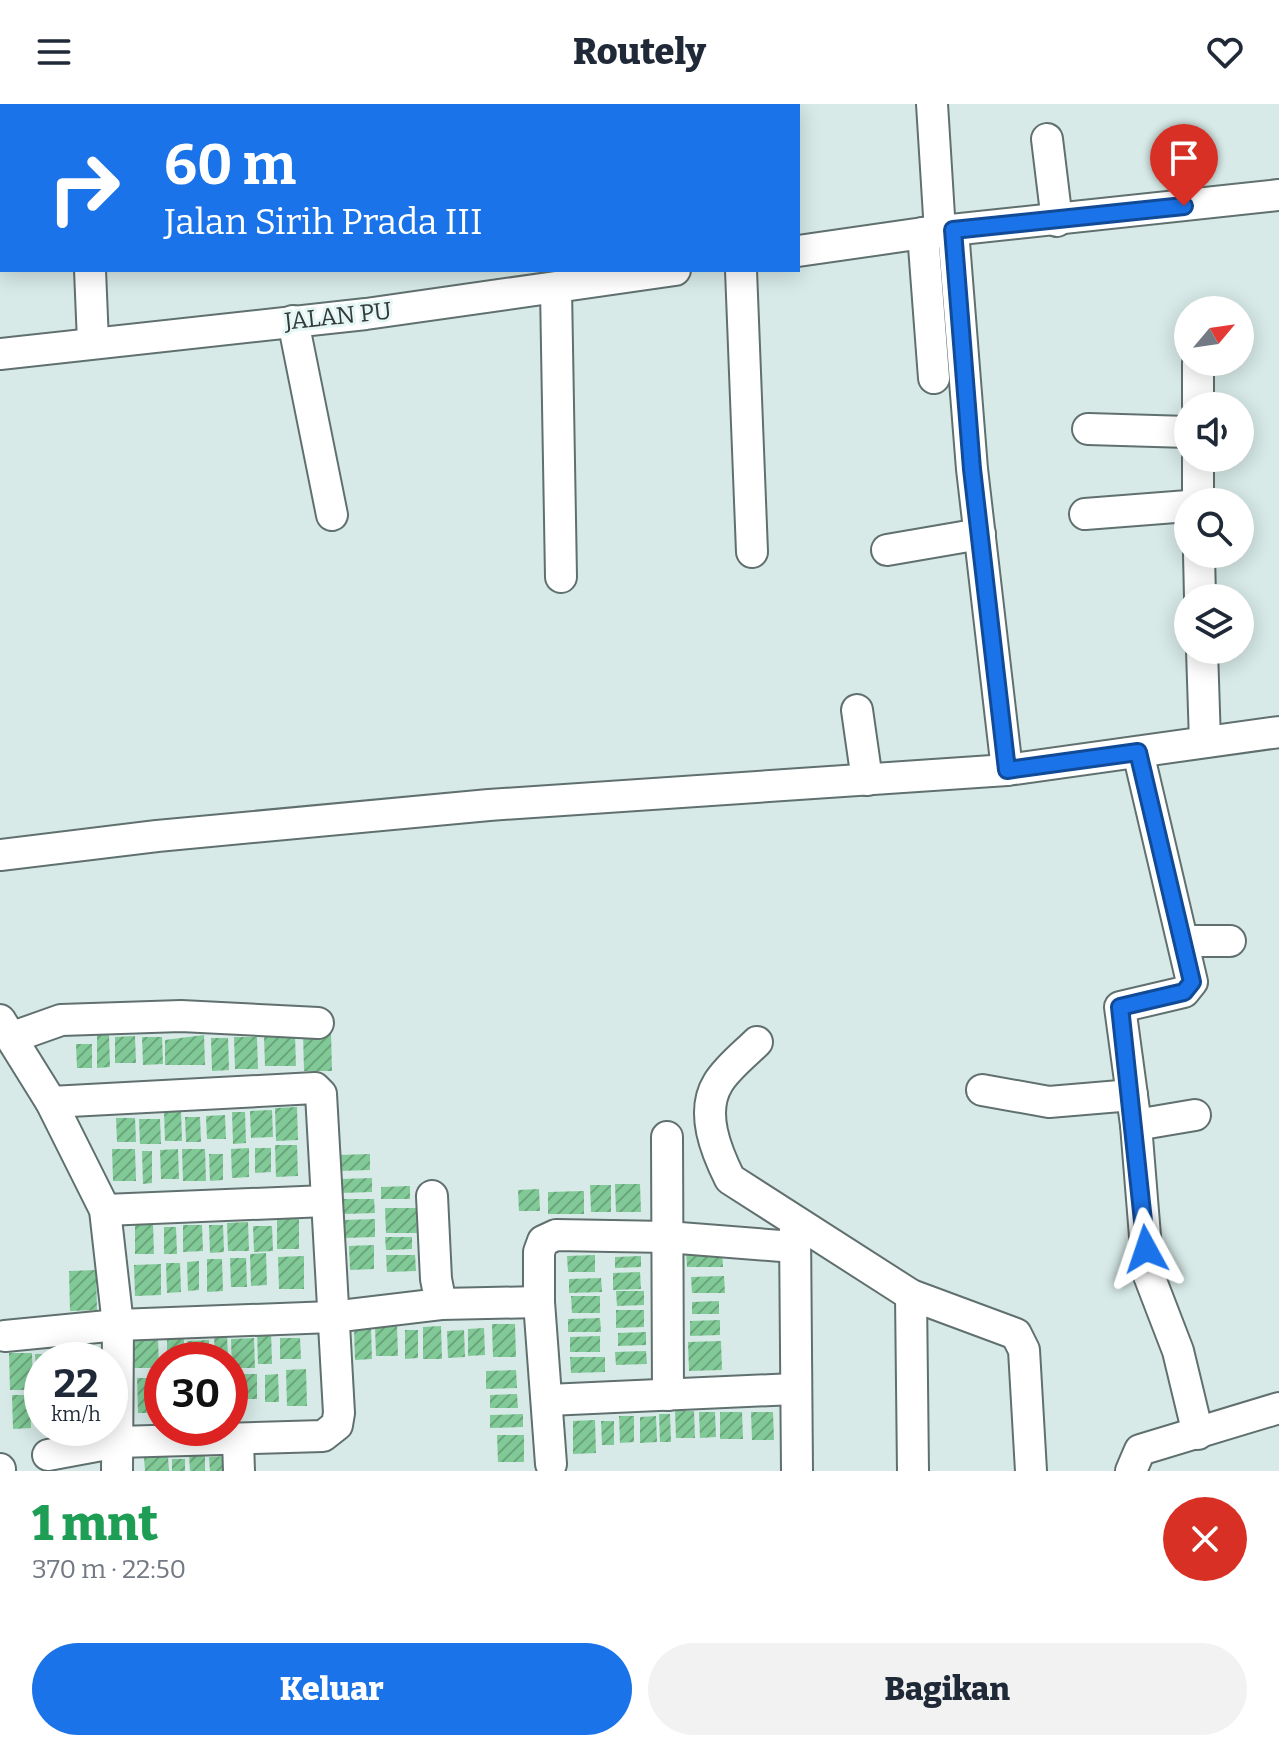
<!DOCTYPE html>
<html lang="id">
<head>
<meta charset="utf-8">
<style>
	:root { --surface:#fff; --page:#f2f2f3; --text:#1f2937; --muted:#747a83; --accent:#1a73e8 }
	body { margin:0; font-family:Bitter,serif; background:var(--page); color:var(--text); height:100vh; display:flex; flex-direction:column; font-size:30px; white-space:nowrap }
	* { box-sizing:border-box; margin:0 }
	p { font-size:26px; color:var(--muted) }
	.icon { flex:none; width:44px; height:44px; fill:none; stroke:currentColor; stroke-width:2; stroke-linecap:round; stroke-linejoin:round }
	.map { position:relative; height:1367px; overflow:hidden }
	.sheet { display:flex; flex-direction:column; background:var(--surface); flex:1 }
	.sheet>* { flex:none }
	.banner { position:absolute; left:0px; top:0px; width:800px; height:168px; box-shadow:0 4px 20px #0003; background:#1a73e8; color:#fff; overflow:hidden }
	.needle { width:52px; rotate:61deg }
	.fabs { position:absolute; left:1174px; top:192px; display:grid; gap:16px }
	.fabs a { display:grid; place-items:center; width:80px; height:80px; border-radius:50%; background:var(--surface); box-shadow:0 4px 20px #0003; font-size:40px }
	.speed { position:absolute; left:24px; top:1238px; display:flex; gap:16px; font-size:40px; font-weight:700; text-align:center }
	.speed>* { display:grid; place-content:center; width:104px; height:104px; border-radius:50%; background:var(--surface); box-shadow:0 4px 20px #0003; line-height:1 }
	.speed small { font-size:20px; font-weight:400 }
	.speed .limit { border:12px solid #d22; background:#fff; color:#111 }
	.pin { position:absolute; display:grid; place-items:center; width:68px; height:68px; color:#fff; margin:-82px -34px; border-radius:50% 50% 50% 0; rotate:-45deg; box-shadow:0 0 8px #0007 }
	.pin .icon { rotate:45deg }
	.me { position:absolute; width:88px; margin:-44px; rotate:355deg; stroke-linejoin:round; filter:drop-shadow(0 0 6px #0008) }
	.turn { display:flex; align-items:center; gap:28px; height:168px; padding:0 32px; font-size:36px }
	.turn .icon { width:104px; height:104px; stroke-width:2.5 }
	.turn b { display:block; font-size:56px; line-height:68px }
	.round { display:grid; place-items:center; flex:none; width:84px; height:84px; border-radius:42px; background:var(--page) }
	.head { display:flex; align-items:center; justify-content:space-between; height:136px; padding:0 32px }
	h1 { font-size:48px; font-weight:800; line-height:60px; color:#1e9e55 }
	.cta { display:flex; gap:16px; margin-top:auto; padding:16px 32px }
	.cta a { flex:1; height:92px; border-radius:48px; background:var(--accent); color:#fff; font-size:32px; font-weight:800; line-height:92px; text-align:center }
	.cta a+a { background:var(--page); color:var(--text) }
	header { display:flex; justify-content:space-between; align-items:center; height:104px; padding:0 32px; background:var(--surface); font-size:36px; font-weight:800 }
	.map>svg:first-child { display:block }
	.building { fill:url(#building-hatch) }
	.lines { fill:none; stroke-linecap:round; stroke-linejoin:round }
	.minor-casing { stroke:#60706e; stroke-width:34 }
	.minor { stroke:#fff; stroke-width:30 }
	.route-casing { stroke:#114b97; stroke-width:20 }
	.route { stroke:#1a73e8; stroke-width:14 }
	.labels { text-anchor:middle; dominant-baseline:central; stroke-width:6; stroke-linejoin:round; paint-order:stroke }
	.street-label { font-size:24px; fill:#333a39; stroke:#e4f7f4 }
</style>
</head>
<body>
<header><svg class="icon" aria-label="menu" viewBox="0 0 24 24"><path d="M4 6h16M4 12h16M4 18h16"/></svg>Routely<svg class="icon" aria-label="heart" viewBox="0 0 24 24"><path d="M12 20l-8-8c-3-5 5-10 8-4 3-6 11-1 8 4z"/></svg></header>
<div class="map">
<svg width="1279" height="1367" viewBox="0 0 1279 1367">
	<defs>
		<pattern id="building-hatch" width="6" height="6" patternUnits="userSpaceOnUse" patternTransform="scale(2)"><rect width="6" height="6" fill="#81ca97"/><path d="M-1 1l2-2M0 6l6-6M5 7l2-2" fill="none" stroke="#6aa57c"/></pattern>
	</defs>
	<rect width="100%" height="100%" fill="#d7eae7"/>
	<g class="building">
		<path d="M331 928 332 967H304L303 929Z"/>
		<path d="M97 931H109L110 963 97 964Z"/>
		<path d="M204 931 205 961H165V936Z"/>
		<path d="M135 932 136 959H115V933Z"/>
		<path d="M264 932H295L296 962H265Z"/>
		<path d="M142 933H162L163 960 143 961Z"/>
		<path d="M234 933H257L258 965H235Z"/>
		<path d="M211 934H228L229 966 212 967Z"/>
		<path d="M76 940H92V964H77Z"/>
		<path d="M297 1003 298 1036 276 1037 275 1004Z"/>
		<path d="M272 1006 273 1033 251 1034 250 1007Z"/>
		<path d="M181 1007 182 1037H165L164 1008Z"/>
		<path d="M232 1008H245L246 1039 233 1040Z"/>
		<path d="M225 1011 226 1035H207L206 1012Z"/>
		<path d="M185 1013H200L201 1038H186Z"/>
		<path d="M116 1014H135L136 1038H117Z"/>
		<path d="M139 1015H160L161 1040H140Z"/>
		<path d="M275 1041H297L298 1072 276 1073Z"/>
		<path d="M249 1044V1073L232 1074 231 1045Z"/>
		<path d="M255 1044H271V1068L255 1069Z"/>
		<path d="M112 1045H135L136 1077H113Z"/>
		<path d="M178 1045 179 1075H161L160 1046Z"/>
		<path d="M182 1045H205L206 1077H183Z"/>
		<path d="M142 1047H152V1079L143 1080Z"/>
		<path d="M209 1050H223V1076L210 1077Z"/>
		<path d="M370 1050V1066L339 1067V1051Z"/>
		<path d="M372 1074V1088L340 1089V1075Z"/>
		<path d="M615 1080H640L641 1108H616Z"/>
		<path d="M590 1081H611V1108H591Z"/>
		<path d="M410 1082V1095H381V1083Z"/>
		<path d="M539 1085 540 1107H519L518 1086Z"/>
		<path d="M584 1087V1110H548V1088Z"/>
		<path d="M344 1095H374L375 1109 344 1110Z"/>
		<path d="M385 1104H416L417 1129H386Z"/>
		<rect x="277" y="1114" width="22" height="31"/>
		<path d="M375 1115V1133L345 1134 344 1116Z"/>
		<path d="M248 1118 249 1147H228L227 1119Z"/>
		<path d="M135 1119H153L154 1150H135Z"/>
		<path d="M183 1121H202L203 1147 183 1148Z"/>
		<path d="M209 1121H223L224 1148 210 1149Z"/>
		<path d="M253 1122H272L273 1147 254 1148Z"/>
		<path d="M164 1123H176L177 1150H164Z"/>
		<path d="M385 1133H412V1145L386 1146Z"/>
		<path d="M374 1141V1165L350 1166 349 1142Z"/>
		<path d="M686 1147H722L723 1163H687Z"/>
		<path d="M266 1149 267 1181 251 1182 250 1150Z"/>
		<path d="M386 1151H415L416 1167 387 1168Z"/>
		<path d="M595 1151V1168H568L567 1152Z"/>
		<path d="M304 1152V1185H279L278 1153Z"/>
		<path d="M641 1152V1163L615 1164V1153Z"/>
		<path d="M230 1154H246L247 1183H231Z"/>
		<path d="M207 1155H222L223 1187 207 1188Z"/>
		<path d="M199 1157V1186L188 1187 187 1158Z"/>
		<path d="M166 1159H180L181 1188 167 1189Z"/>
		<path d="M161 1160V1191L135 1192 134 1161Z"/>
		<path d="M96 1166 97 1206 70 1207 69 1167Z"/>
		<path d="M640 1168 641 1185 613 1186V1169Z"/>
		<path d="M724 1172 725 1189H692L691 1173Z"/>
		<path d="M601 1174 602 1188 569 1189V1175Z"/>
		<path d="M616 1187H644V1201L617 1202Z"/>
		<path d="M571 1192H600V1209H572Z"/>
		<path d="M719 1197V1210H692V1198Z"/>
		<path d="M616 1206H644V1223L616 1224Z"/>
		<path d="M600 1214 601 1228H568V1215Z"/>
		<path d="M720 1216V1231L690 1232V1217Z"/>
		<path d="M492 1220H515L516 1253H493Z"/>
		<path d="M397 1221 398 1252H376L375 1222Z"/>
		<path d="M441 1222 442 1255H423V1223Z"/>
		<path d="M354 1224H371L372 1255 355 1256Z"/>
		<path d="M484 1224 485 1251 468 1252V1225Z"/>
		<path d="M271 1226 272 1260H258L257 1227Z"/>
		<path d="M405 1226H418V1254L405 1255Z"/>
		<path d="M464 1226 465 1253 448 1254 447 1227Z"/>
		<path d="M646 1228V1241L618 1242V1229Z"/>
		<path d="M214 1230H227L228 1256H215Z"/>
		<path d="M600 1232V1248H570V1233Z"/>
		<path d="M133 1233H158L159 1264H134Z"/>
		<path d="M254 1234 255 1264H232L231 1235Z"/>
		<path d="M280 1234H300L301 1255H280Z"/>
		<rect x="167" y="1235" width="17" height="21"/>
		<path d="M209 1236V1256H188L187 1237Z"/>
		<path d="M721 1237 722 1266 689 1267 688 1238Z"/>
		<path d="M646 1247 647 1260 616 1261 615 1248Z"/>
		<path d="M9 1249H32L33 1286H10Z"/>
		<path d="M35 1250H54L55 1256H42V1285L37 1286Z"/>
		<path d="M570 1253H605V1268L571 1269Z"/>
		<path d="M306 1265 307 1302H287L286 1266Z"/>
		<path d="M516 1266 517 1284 486 1285V1267Z"/>
		<path d="M238 1270H257V1295H239Z"/>
		<path d="M278 1270 279 1298H265V1271Z"/>
		<path d="M137 1274H162V1309H138Z"/>
		<path d="M517 1290 518 1304H490V1291Z"/>
		<path d="M12 1291H30L31 1324 13 1325Z"/>
		<path d="M35 1293H42V1322H36Z"/>
		<path d="M675 1307H694L695 1334H676Z"/>
		<path d="M699 1308H715L716 1333 700 1334Z"/>
		<path d="M720 1308H742L743 1335H720Z"/>
		<path d="M751 1308H773L774 1336H752Z"/>
		<path d="M523 1310V1323L490 1324V1311Z"/>
		<path d="M659 1310H670L671 1338H660Z"/>
		<path d="M619 1312H634V1338L620 1339Z"/>
		<path d="M656 1312 657 1338 640 1339V1313Z"/>
		<path d="M595 1316 596 1349 573 1350V1317Z"/>
		<path d="M601 1317H614V1341H602Z"/>
		<path d="M497 1331H524V1358H498Z"/>
		<path d="M189 1350H205V1367H190Z"/>
		<path d="M227 1352V1367H210L209 1353Z"/>
		<path d="M144 1353H168L169 1367H145Z"/>
		<rect x="172" y="1355" width="13" height="12"/>
	</g>
	<g class="lines">
		<g class="minor-casing">
			<g id="minor">
				<path d="M352 0 353 2"/>
				<path d="M703 0V2"/>
				<path d="M932 0 940 128"/>
				<path d="M1047 35 1057 117"/>
				<path d="M953 126 972 365 1007 666"/>
				<path d="M923 129 934 274"/>
				<path d="M798 147 923 129 1279 91"/>
				<path d="M90 166 93 238"/>
				<path d="M741 166 752 448"/>
				<path d="M556 185 561 473"/>
				<path d="M293 217 332 411"/>
				<path d="M0 250 366 210 675 166"/>
				<path d="M1198 259V302"/>
				<path d="M1088 325 1188 328"/>
				<path d="M1198 398V354"/>
				<path d="M1085 410 1188 402"/>
				<path d="M887 446 980 430"/>
				<path d="M1199 450 1200 494"/>
				<path d="M1202 546 1205 638"/>
				<path d="M857 606 867 676"/>
				<path d="M1138 648 1192 878 1184 888 1120 903 1136 1021 1148 1169 1178 1247 1198 1330"/>
				<path d="M0 751 157 732 489 701 1007 666 1279 628"/>
				<path d="M1184 837H1230"/>
				<path d="M0 916 51 998 105 1106 118 1221 117 1367"/>
				<path d="M13 933 61 916 181 912 318 919"/>
				<path d="M757 938C745 950 727 964 718 979 700 1008 716 1047 730 1075L911 1191 1016 1230 1024 1246 1031 1367"/>
				<path d="M982 986 1049 998 1132 991"/>
				<path d="M1136 1021 1195 1011"/>
				<path d="M667 1033 668 1291"/>
				<path d="M432 1092 436 1175 441 1200"/>
				<path d="M105 1106 326 1097"/>
				<path d="M795 1125 797 1367"/>
				<path d="M911 1191 913 1367"/>
				<path d="M5 1232 118 1221 332 1213 441 1200 539 1198"/>
				<path d="M548 1296 794 1285"/>
				<path d="M238 1337 239 1367"/>
				<path d="M48 1351 118 1338 323 1332 337 1321 339 1309 321 990 315 984 51 998"/>
				<path d="M551 1360 539 1198V1148L543 1137 556 1131 667 1133 794 1143"/>
				<path d="M0 1365V1367"/>
				<path d="M1131 1367 1140 1346 1279 1304"/>
			</g>
		</g>
		<use href="#minor" class="minor"/>
	</g>
	<g class="lines">
		<g class="route-casing">
			<path id="route" d="M1146 1145 1120 903 1184 888 1192 878 1138 648 1007 666 972 365 953 126 1184 102"/>
		</g>
		<use href="#route" class="route"/>
	</g>
	<g class="labels">
		<g class="street-label">
			<text transform="translate(338 212) rotate(-6)">JALAN PU</text>
		</g>
	</g>
</svg>
<div class="fabs">
<a><svg class="needle" viewBox="-14 -14 28 28"><path d="M0-13l5 13h-10z" fill="#e53935"/><path d="M0 13l5-13h-10z" fill="#747a83"/></svg></a>
<a><svg class="icon" aria-label="sound" viewBox="0 0 24 24"><path d="M4 9h4l5-4v14l-5-4H4zM17 9q2 3 0 6"/></svg></a>
<a><svg class="icon" aria-label="search" viewBox="0 0 24 24"><circle cx="10" cy="10" r="6"/><path d="M15 15l6 6"/></svg></a>
<a><svg class="icon" aria-label="layers" viewBox="0 0 24 24"><path d="M12 4l9 5-9 5-9-5zM3 14l9 5 9-5"/></svg></a>
</div>
<div class="speed"><div>22<small>km/h</small></div><div class="limit">30</div></div>
<div class="pin" style="left:1184px;top:102px;background:#d93025"><svg class="icon" aria-label="arrive" viewBox="0 0 24 24"><path d="M6 21V4h12l-3 4 3 4H6"/></svg></div>
<svg class="me" style="left:1146px;top:1145px" viewBox="-20 -20 40 40"><path d="M0-17L14 15 0 8-14 15z" fill="#1a73e8" stroke="#fff" stroke-width="4"/></svg>
<div class="banner">
<div class="turn"><svg class="icon" aria-label="right" viewBox="0 0 24 24"><path d="M7 20v-9h11M14 6l5 5-5 5"/></svg><div><b>60 m</b>Jalan Sirih Prada III</div></div>
</div>
</div>
<section class="sheet">
<div class="head"><div><h1>1 mnt</h1><p>370 m · 22:50</p></div><a class="round" style="background:#d93025;color:#fff"><svg class="icon" aria-label="close" viewBox="0 0 24 24"><path d="M6 6l12 12M18 6L6 18"/></svg></a></div>
<div class="cta"><a>Keluar</a><a>Bagikan</a></div>
</section>
</body>
</html>
